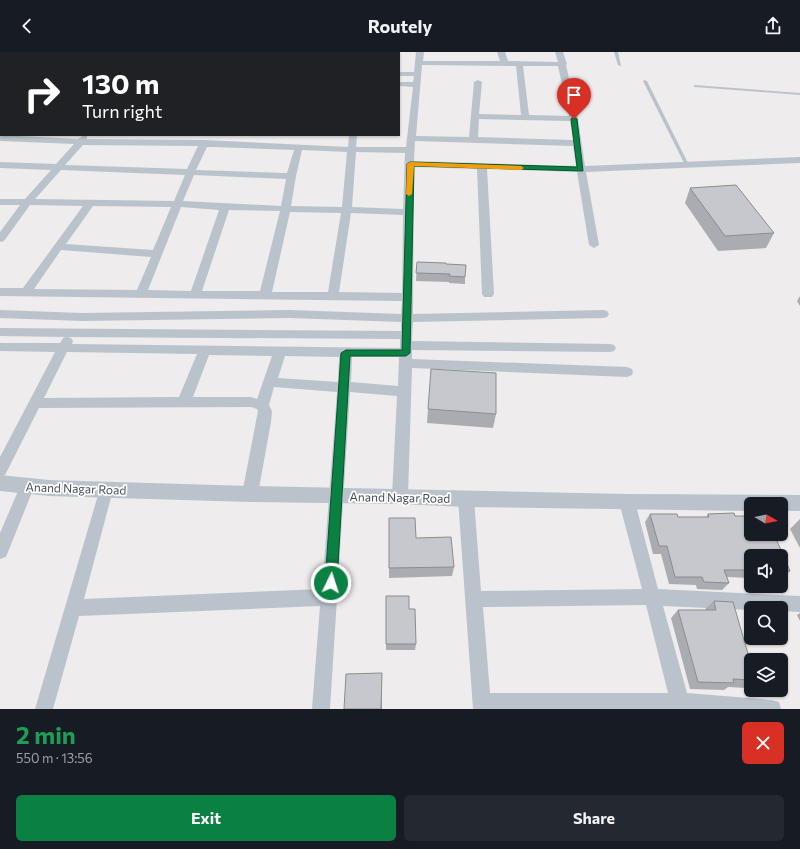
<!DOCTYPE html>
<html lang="en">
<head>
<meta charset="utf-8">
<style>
	:root { --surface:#171b24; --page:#242831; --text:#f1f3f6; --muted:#9ea1a6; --accent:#0b8043 }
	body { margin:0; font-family:Commissioner,sans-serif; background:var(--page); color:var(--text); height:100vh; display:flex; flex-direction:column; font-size:15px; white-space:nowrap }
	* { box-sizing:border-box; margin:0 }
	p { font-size:13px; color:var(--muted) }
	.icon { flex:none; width:22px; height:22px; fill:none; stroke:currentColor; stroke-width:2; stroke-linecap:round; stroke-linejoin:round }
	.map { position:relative; height:657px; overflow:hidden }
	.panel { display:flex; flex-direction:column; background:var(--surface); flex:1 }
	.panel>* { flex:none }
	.guide { position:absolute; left:0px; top:0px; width:400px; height:84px; box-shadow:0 1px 3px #0004; background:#202124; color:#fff; overflow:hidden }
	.needle { width:26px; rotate:100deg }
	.tools { position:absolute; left:744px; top:445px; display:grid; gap:8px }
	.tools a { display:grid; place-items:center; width:44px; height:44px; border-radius:6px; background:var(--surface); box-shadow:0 1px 3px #0004; font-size:20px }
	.pin { position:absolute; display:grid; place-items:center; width:34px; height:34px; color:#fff; margin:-41px -17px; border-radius:50% 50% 50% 0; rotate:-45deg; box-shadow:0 0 4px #0007 }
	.pin .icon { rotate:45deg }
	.me { position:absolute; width:44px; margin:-22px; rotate:4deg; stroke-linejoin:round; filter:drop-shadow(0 0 3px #0008) }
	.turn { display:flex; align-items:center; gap:14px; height:84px; padding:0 16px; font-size:18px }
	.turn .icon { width:52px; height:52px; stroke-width:2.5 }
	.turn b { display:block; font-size:28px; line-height:34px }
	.round { display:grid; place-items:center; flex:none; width:42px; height:42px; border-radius:6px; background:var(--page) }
	.summary { display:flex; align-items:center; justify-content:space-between; height:68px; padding:0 16px }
	h1 { font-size:24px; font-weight:700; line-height:30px; color:#1e9e55 }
	.primary-button { display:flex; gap:8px; margin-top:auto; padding:8px 16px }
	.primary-button a { flex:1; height:46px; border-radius:6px; background:var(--accent); color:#fff; font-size:16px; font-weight:700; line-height:46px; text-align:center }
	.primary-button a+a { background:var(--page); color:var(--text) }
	header { display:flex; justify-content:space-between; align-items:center; height:52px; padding:0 16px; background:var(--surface); font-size:18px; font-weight:700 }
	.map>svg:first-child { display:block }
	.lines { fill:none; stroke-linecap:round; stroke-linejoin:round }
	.service { fill:#bac3cb; fill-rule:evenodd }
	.minor { fill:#bac3cb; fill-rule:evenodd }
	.tertiary { fill:#bac3cb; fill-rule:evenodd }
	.wall { fill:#aaacb1 }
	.shaded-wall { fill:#8b8c90 }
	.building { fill:#c6c8ce; stroke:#8b8c90 }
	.route { fill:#0b8043; stroke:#07532c }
	.slow { fill:#f59e0b }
	.labels { text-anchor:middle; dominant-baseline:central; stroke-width:3.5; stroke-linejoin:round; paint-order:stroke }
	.street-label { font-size:12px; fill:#454e58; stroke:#fff }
</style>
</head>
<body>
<header><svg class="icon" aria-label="back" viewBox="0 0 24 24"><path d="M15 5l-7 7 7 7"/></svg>Routely<svg class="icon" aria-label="share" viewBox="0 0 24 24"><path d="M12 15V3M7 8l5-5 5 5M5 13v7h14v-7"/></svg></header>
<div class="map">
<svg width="800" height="657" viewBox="0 0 800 657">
	<rect width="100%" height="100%" fill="#eeecec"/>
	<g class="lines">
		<g class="service">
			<path d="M614 0H618L621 14 618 13Z"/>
			<path d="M644 28 647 29 689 113 688 114 685 113 643 29Z"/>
			<path d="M694 33 800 41V43L695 35H694Z"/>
		</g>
		<g class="minor">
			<path d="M142 0H150L141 1Z"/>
			<rect x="194" y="0" width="8" height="1"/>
			<rect x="292" y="0" width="8" height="1"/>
			<rect x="368" y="0" width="8" height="1"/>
			<path d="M416 0H424L423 9H500L497 0H505L508 9 558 10 555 0H563L567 12 566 13 578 67 585 114 800 105V111L586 120 599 193 594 196 589 193 577 120 487 117 494 242 492 245H484L482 242 477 117 414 115 413 262 603 258 607 259 609 262 607 265 603 266 413 270 412 289 610 292 614 293 616 296 614 299 610 300 412 298V307L627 315 632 317 633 320 632 323 627 325 412 316 408 444 405 449 400 451 395 449 392 444 397 344 350 340 330 657H312L320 554 79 564 53 657H35L101 433 106 432 111 433 113 438 84 547 322 537 337 340 274 335 269 353 272 359 271 370 258 442 255 447 250 449 245 447 242 442 258 359 257 357 251 355 39 356 5 423 0 425V405L55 300 0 299V291H60L63 286 66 285 0 284V276L401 279V270L290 266 82 269 0 266V258L82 261 290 258 401 262 402 249 0 244V236H23L83 154 30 153 4 189 0 190V180L20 153H0V147H25L51 118 0 116V110L56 112 74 92 0 89V83L78 87 84 83 87 84V87L204 88 348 95 349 83H357L356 95H406L413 35 399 34V30H413L414 24H399V20H414ZM422 13 516 14 521 63 479 62 482 30 478 28 474 30 469 85 416 84ZM523 14H558L569 64 529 63ZM479 67 570 69 573 88 478 85ZM415 89 573 94 576 114 414 109ZM83 93 198 94 187 117 65 113ZM207 95H214L294 98 287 121 196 118ZM302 98 347 100 342 155 291 154 296 124ZM356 100 405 101 403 157 352 155ZM61 118 185 123 174 149 35 147ZM194 123 286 127 281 154 183 149ZM93 154 171 155 153 198 66 192ZM181 155 219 158 191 239 148 238ZM229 158 280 159 260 239H202ZM290 160 341 161 328 240H272ZM351 161 403 163 402 241 339 240ZM61 198 151 205 137 238 34 237ZM68 285 400 287V296L72 292 73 289 71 286ZM67 300 197 302 179 345 44 346ZM209 303 272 304 257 347 251 345H193ZM285 304 339 305 338 330 278 326ZM352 305H399L398 334 351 330Z"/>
			<rect x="0" y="58" width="1" height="4"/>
			<path d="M27 429 32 430 34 435 6 505 0 507V481L22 430Z"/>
			<path d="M466 440 471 442 474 447 481 539 642 537 619 450 622 445 627 443 632 445 635 450 658 537 800 544V560L781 559V556H751V558L663 554 687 641 772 648 779 650 781 657H473L458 447 461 442ZM646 553 668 641H490L483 555Z"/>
		</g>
		<path class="tertiary" d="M0 423 49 428 250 434 627 442 800 443V459H781V452H751V459L466 455 400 452 250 450 49 444 0 439Z"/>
	</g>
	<g class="wall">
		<path d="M690 136 774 181 766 196 718 199 685 151Z"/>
		<path d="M417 210 446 212 465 225V232L449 231V230L416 229Z"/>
		<path d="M800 244V254L797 249Z"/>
		<path d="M428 357 496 362 493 376 427 371Z"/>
		<path d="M734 461 735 464H751V482H774L790 519 782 526H781V504H751V526L727 525 729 531 722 538 697 537 696 533 669 532 661 502H653L645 470 650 462H677L678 465H706L708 462Z"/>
		<path d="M389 466 416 486 454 515 452 524 389 526Z"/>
		<path d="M800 467V496L790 477Z"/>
		<path d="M714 549 751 612V632L746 636 728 635 724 638 690 637 671 566 678 558H706L705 557Z"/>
		<path d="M409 557 416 592 415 598H386V592Z"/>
		<path d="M800 561V569L797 563Z"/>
	</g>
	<path class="shaded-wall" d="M382 621V657H381Z"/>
	<g class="building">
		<path d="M736 133 774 181 725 184 690 136Z"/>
		<path d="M417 210 446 211V212L466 213 465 225 449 224 450 222 416 221Z"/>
		<path d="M431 317 496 321V362L428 357Z"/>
		<path d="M734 461 735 464H751V482H774L790 519H781V504H751V518H724L729 531 704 530 702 525H675L667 494H659L650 462H677L678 465H709L708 462Z"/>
		<path d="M389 466H415L416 486 451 485 454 515 389 516Z"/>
		<path d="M386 544H409V557H415L416 592H386Z"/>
		<path d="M714 549 733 550 751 612V628L733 627 734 631 698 630 678 558H716Z"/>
		<path d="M382 621 381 657H344L346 622Z"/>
	</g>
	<path class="route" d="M574 65 577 67 583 119 414 114 410 301 406 304H350L337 531 335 535 331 537 327 535 325 531 341 301 346 298H402L407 112 410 110 577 115 571 67Z"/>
	<path class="slow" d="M410 110 521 114 524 116 521 118 414 114 412 142 409 144 406 142 407 112Z"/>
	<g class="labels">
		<g class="street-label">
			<text transform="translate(76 436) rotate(2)">Anand Nagar Road</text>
			<text transform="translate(400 445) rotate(1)">Anand Nagar Road</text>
		</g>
	</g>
</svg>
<div class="tools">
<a><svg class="needle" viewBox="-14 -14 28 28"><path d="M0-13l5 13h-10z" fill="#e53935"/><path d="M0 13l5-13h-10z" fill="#9ea1a6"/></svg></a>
<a><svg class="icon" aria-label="sound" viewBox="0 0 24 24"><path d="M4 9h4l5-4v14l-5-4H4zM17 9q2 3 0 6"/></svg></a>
<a><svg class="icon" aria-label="search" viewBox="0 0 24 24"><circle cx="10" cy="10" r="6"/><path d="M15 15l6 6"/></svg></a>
<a><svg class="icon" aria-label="layers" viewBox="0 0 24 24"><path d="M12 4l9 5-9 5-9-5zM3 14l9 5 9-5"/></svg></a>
</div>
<div class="pin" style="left:574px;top:67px;background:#d93025"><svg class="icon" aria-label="arrive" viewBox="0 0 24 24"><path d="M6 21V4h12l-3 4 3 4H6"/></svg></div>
<svg class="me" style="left:331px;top:531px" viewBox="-20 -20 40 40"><circle r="17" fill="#0b8043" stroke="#fff" stroke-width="3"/><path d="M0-11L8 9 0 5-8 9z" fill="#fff"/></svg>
<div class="guide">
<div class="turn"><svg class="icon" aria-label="right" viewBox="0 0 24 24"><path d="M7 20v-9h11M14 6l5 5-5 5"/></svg><div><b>130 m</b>Turn right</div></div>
</div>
</div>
<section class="panel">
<div class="summary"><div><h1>2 min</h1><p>550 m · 13:56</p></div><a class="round" style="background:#d93025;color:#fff"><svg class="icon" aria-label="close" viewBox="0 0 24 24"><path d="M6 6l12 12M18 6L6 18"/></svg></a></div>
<div class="primary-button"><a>Exit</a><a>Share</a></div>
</section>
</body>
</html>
